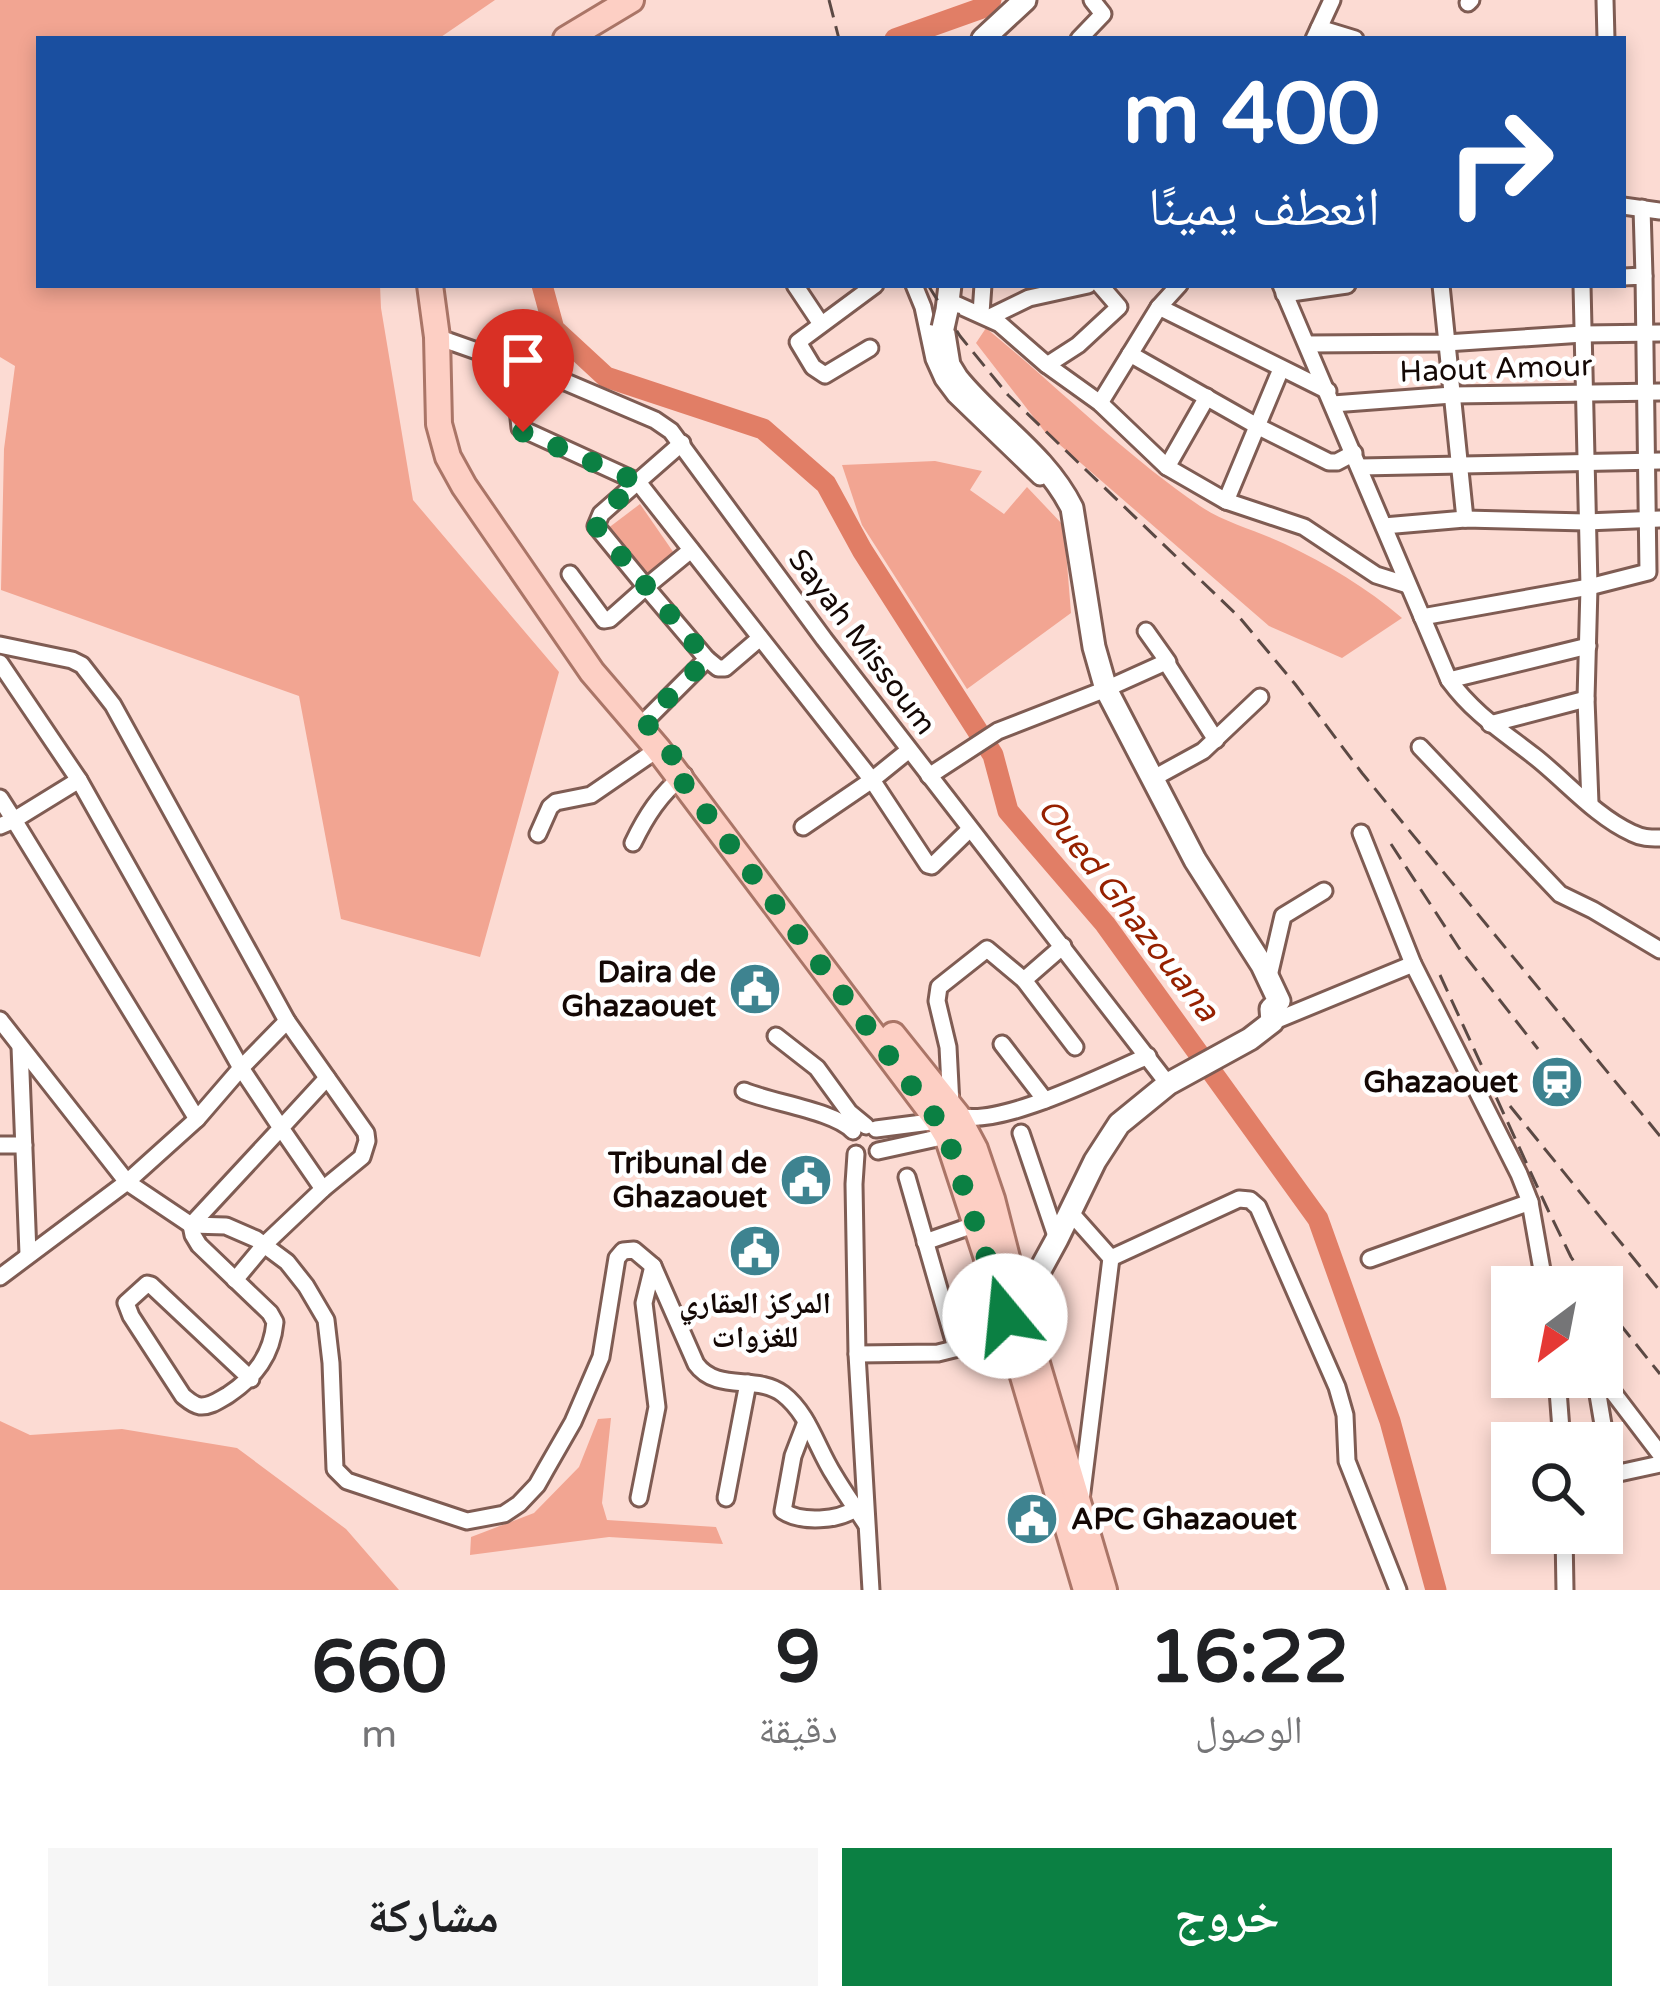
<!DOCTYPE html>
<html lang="ar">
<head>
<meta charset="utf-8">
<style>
	:root { --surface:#fff; --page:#f6f6f6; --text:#202124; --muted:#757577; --accent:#0b8043 }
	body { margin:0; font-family:"Varela Round","Noto Naskh Arabic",sans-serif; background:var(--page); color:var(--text); direction:rtl; height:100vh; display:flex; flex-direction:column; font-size:45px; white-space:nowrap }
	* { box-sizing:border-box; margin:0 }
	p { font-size:39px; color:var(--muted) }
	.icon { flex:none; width:66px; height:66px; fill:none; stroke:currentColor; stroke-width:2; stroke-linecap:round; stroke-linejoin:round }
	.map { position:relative; height:1590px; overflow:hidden; direction:ltr }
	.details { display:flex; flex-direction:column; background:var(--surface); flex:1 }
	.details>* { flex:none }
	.hud { position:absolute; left:36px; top:36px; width:1590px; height:252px; border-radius:0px; box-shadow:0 6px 18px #0003; direction:rtl; background:#1a4fa0; color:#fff; overflow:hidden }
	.needle { width:78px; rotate:212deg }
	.fabs { position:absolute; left:1491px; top:1266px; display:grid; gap:24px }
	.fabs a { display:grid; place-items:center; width:132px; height:132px; border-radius:0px; background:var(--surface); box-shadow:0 6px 18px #0003; font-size:60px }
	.pin { position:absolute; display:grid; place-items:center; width:102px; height:102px; color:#fff; margin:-123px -51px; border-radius:50% 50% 50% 0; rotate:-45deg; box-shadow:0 0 12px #0007 }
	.pin .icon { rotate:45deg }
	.me { position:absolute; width:132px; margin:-66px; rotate:343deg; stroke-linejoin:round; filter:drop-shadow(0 0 9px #0008) }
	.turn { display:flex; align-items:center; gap:42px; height:252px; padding:0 48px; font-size:54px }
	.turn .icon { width:156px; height:156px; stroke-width:2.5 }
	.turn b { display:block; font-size:84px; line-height:102px }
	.eta { display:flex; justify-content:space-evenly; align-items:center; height:204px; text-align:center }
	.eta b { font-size:72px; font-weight:800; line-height:84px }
	.action { display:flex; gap:24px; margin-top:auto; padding:24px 48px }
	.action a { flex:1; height:138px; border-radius:0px; background:var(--accent); color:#fff; font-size:48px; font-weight:800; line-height:138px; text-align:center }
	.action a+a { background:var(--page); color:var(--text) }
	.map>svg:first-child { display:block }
	.green { fill:#f2a592 }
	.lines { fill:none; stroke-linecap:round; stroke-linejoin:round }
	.river { stroke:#e17e66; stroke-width:21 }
	.street-casing { stroke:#7f5c53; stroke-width:21 }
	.secondary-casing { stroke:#7f5c53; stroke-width:27 }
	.primary-casing { stroke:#aa7567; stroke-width:30 }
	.street { stroke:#fff; stroke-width:15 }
	.secondary { stroke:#fff; stroke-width:21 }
	.primary { stroke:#fdcfc4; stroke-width:24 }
	.rail { stroke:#5b4944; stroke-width:3; stroke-dasharray:18 9; stroke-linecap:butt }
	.secondary-bridge-casing { stroke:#7f5c53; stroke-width:27; stroke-linecap:butt }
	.secondary-bridge { stroke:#fff; stroke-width:21 }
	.route { stroke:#0b8043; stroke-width:21; stroke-dasharray:0 37.8 }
	.labels { text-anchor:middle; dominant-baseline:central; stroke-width:9; stroke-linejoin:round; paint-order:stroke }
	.street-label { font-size:30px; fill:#140805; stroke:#fff }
	.poi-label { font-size:30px; font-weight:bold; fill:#140805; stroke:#fff; text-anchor:end }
	.water-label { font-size:33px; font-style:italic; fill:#962100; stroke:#fff }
</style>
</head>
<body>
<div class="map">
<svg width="1660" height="1590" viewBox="0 0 1660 1590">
	<rect width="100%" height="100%" fill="#fcdbd3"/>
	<g class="green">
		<path d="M0 0H495L438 39H39V285H380L381 308 413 500 559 672 480 957 341 919 299 696 1 590 4 449 15 366 0 357Z"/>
		<path d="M986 328C1058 387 1124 454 1200 506 1225 523 1258 531 1285 544 1327 564 1367 588 1402 618L1342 658 1269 626 1045 432 976 343Z"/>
		<path d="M935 461 982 471 970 490 1004 514 1027 487 1064 526 1071 613 967 689 862 525 842 465Z"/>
		<path d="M640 504 676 556 644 579 607 529Z"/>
		<path d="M611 1418 602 1503 607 1520 716 1527 723 1544 609 1537 470 1555 471 1537 534 1513 579 1467 598 1419Z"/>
		<path d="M0 1421 30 1435 122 1429 237 1448 346 1529 399 1590H0Z"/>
	</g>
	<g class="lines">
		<g class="river">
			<path d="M895 39 982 8 991 0"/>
			<path d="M542 285 554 329 606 377 763 429 826 484 862 550 993 755 1008 811 1105 924 1318 1219 1390 1421 1436 1590"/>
		</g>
		<g class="street-casing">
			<g id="street">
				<path d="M1605 0 1606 39"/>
				<path d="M1468 3 1471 0"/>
				<path d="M1319 28 1355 39"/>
				<path d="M1079 39 1103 14 1092 0"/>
				<path d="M1314 39 1332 0"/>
				<path d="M1623 206 1660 211"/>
				<path d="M1642 208 1644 276"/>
				<path d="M795 285 821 324"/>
				<path d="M914 285 923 307 934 359 943 379 955 395 1040 477"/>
				<path d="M1281 285 1449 680C1474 714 1502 731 1534 756 1566 781 1595 816 1632 833 1642 838 1649 838 1660 838"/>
				<path d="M1441 285 1465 519"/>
				<path d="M1582 285 1589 587 1586 699 1590 803"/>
				<path d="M1284 294 1347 285"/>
				<path d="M949 301 1000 324 1047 365 1100 403 1167 467 1226 501 1304 527 1376 575 1408 585"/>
				<path d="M1159 307 1328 391"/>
				<path d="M981 313 983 285"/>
				<path d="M990 317 1029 298 1088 285"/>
				<path d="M437 337 568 383 655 420 671 431 824 639 1168 1084"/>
				<path d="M1307 344 1446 343 1583 334 1660 333"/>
				<path d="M870 348 825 375 813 367 798 342 875 285"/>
				<path d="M1130 354 1257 426 1329 462H1337L1354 453"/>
				<path d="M513 362 520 428 638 482 872 780 928 865 932 866 970 829"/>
				<path d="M1047 365 1078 345 1119 307 1100 285"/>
				<path d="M1100 403 1159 307 1179 285"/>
				<path d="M1333 404 1452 395 1660 392"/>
				<path d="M682 443 601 514 596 526 646 587 691 550"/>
				<path d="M1167 467 1207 397"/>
				<path d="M1360 467 1660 461"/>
				<path d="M1226 501 1281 369"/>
				<path d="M1384 526 1465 519 1586 522 1660 519"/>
				<path d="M570 574 604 620 610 619 646 587 707 659 718 668H725L760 638"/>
				<path d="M1422 617 1589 587 1648 572 1644 276 1623 277"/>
				<path d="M1146 631 1168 662"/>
				<path d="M0 645 72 660 82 665 113 705 287 1021 366 1133 367 1141 362 1157 323 1189 265 1244 235 1280"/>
				<path d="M0 663 79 780 241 1068 281 1128 191 1225 193 1235 199 1245 270 1313 275 1322C272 1355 255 1377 228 1395 219 1400 210 1407 200 1406 193 1405 188 1400 183 1396L131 1316 126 1303 147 1284 151 1285 251 1379"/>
				<path d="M1449 680 1588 646"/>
				<path d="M1490 724 1586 699"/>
				<path d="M638 728 707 659"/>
				<path d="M1420 747 1560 894 1593 910 1660 950"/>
				<path d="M929 776 998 731 1106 689 1166 662 1216 740"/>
				<path d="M1152 779 1203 751 1260 697"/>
				<path d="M0 798 14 820 79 780"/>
				<path d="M0 826 14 820 197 1119"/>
				<path d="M803 827 872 780 909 750"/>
				<path d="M1361 833 1413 964"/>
				<path d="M538 834 550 807 556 802 591 795 658 749"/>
				<path d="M633 843C646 816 660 794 684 775"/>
				<path d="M1063 946 1024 980 1075 1047"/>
				<path d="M1269 976 1283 916 1324 891"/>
				<path d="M0 1020 127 1182 191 1225 226 1226 256 1239 287 1262 306 1286 326 1320 331 1363 335 1469 347 1481 467 1521 504 1514 519 1504 537 1485 546 1469 573 1422 601 1357 617 1258 623 1251 634 1250 653 1266 696 1364C717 1393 757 1374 783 1394 809 1414 817 1449 834 1475 844 1492 855 1507 866 1524"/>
				<path d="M1272 1022 1413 964 1519 1174 1530 1202 1545 1287"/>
				<path d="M776 1036 817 1068 849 1112 866 1126"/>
				<path d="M1002 1044 1045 1100"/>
				<path d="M20 1047 28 1254"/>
				<path d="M744 1091C772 1103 835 1111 853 1131"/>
				<path d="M951 1105 948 1047 937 1001 939 987 987 949 1024 980"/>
				<path d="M876 1129 938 1121 957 1115C996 1130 1108 1073 1148 1056"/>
				<path d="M1021 1133 1057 1239"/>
				<path d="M0 1145H24"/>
				<path d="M878 1151 951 1135"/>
				<path d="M856 1154 854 1184 857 1354 871 1590"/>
				<path d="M907 1177 956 1348"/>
				<path d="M323 1189 281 1128 327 1078"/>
				<path d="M1071 1213 1111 1258 1081 1500"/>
				<path d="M925 1242 982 1222"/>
				<path d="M1111 1258 1239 1199 1250 1200 1258 1207 1337 1387 1345 1415 1347 1461 1398 1590"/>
				<path d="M1370 1259 1530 1202"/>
				<path d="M0 1277 127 1182 197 1119 241 1068 287 1021"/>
				<path d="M857 1354 938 1353 1011 1335"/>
				<path d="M1557 1377 1562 1443"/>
				<path d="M1595 1377 1609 1460 1619 1473 1660 1464"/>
				<path d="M1595 1377 1609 1387 1660 1454"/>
				<path d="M806 1422 793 1456 783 1511C801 1523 839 1521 856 1508"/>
				<path d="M639 1498 657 1407 644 1303 653 1266"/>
				<path d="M726 1498 748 1383"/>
				<path d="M1564 1533 1565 1590"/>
			</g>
		</g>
		<g class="secondary-casing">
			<g id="secondary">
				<path d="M983 39 1025 0"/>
				<path d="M947 310 950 285"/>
				<path d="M943 328 949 365 957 378C994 424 1045 454 1072 508L1094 647 1106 689 1195 860 1262 965 1279 1001 1271 1009 1272 1022 1250 1039 1168 1084 1119 1124 1095 1161 1057 1239 1021 1305 1014 1310"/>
			</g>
		</g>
		<g class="primary-casing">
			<g id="primary">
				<path d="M566 39 631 0"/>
				<path d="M430 285 437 337 439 424 448 457 464 486 592 672 658 749 938 1121 947 1136 1000 1298 1086 1590"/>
				<path d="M893 1035 957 1115 975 1149 992 1199 1015 1289 1104 1590"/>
			</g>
		</g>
		<use href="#street" class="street"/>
		<use href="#secondary" class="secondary"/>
		<use href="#primary" class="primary"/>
		<g class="rail">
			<path d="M829 0 839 39"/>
			<path d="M928 285 960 336 1008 395 1240 618 1295 684 1362 773 1660 1136"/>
			<path d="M1391 844 1459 948 1538 1049"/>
			<path d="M1440 975 1548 1210 1571 1257 1591 1287"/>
			<path d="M1510 1106 1660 1291"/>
			<path d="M1602 1302 1660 1374"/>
		</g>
		<g class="secondary-bridge-casing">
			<path id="secondary-bridge" d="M943 328 947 310"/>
		</g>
		<use href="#secondary-bridge" class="secondary-bridge"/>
	</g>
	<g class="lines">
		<path class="route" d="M523 432 638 482 601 514 596 526 707 659 645 721 686 773 680 778 938 1121 947 1136 1005 1316"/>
	</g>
	<defs>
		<g id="civic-disc" transform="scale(2.7)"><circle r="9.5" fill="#3e8390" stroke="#fff"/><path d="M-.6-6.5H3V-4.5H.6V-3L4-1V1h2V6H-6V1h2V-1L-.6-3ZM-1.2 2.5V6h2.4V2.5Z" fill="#fff"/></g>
		<g id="station-disc" transform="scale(2.7)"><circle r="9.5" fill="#3e8390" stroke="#fff"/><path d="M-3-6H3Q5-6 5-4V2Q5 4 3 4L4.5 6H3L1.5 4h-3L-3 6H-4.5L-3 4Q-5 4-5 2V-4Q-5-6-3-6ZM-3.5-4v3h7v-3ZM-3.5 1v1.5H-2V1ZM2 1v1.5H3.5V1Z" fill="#fff"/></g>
	</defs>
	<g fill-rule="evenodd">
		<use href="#civic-disc" x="755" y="989"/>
		<use href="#station-disc" x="1557" y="1082"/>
		<use href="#civic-disc" x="806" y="1180"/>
		<use href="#civic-disc" x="755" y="1251"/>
		<use href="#civic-disc" x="1032" y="1519"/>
	</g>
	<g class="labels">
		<g class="street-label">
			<text transform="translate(1496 369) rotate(-2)">Haout Amour</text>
			<text transform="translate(862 642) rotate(53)">Sayah Missoum</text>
		</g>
		<g class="poi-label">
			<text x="716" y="972">Daira de<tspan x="716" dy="34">Ghazaouet</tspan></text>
			<text x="1518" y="1082">Ghazaouet</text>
			<text x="767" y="1163">Tribunal de<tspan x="767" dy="34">Ghazaouet</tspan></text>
			<text x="755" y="1303" text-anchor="middle">المركز العقاري<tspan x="755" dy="34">للغزوات</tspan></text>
			<text x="1071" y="1519" text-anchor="start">APC Ghazaouet</text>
		</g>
		<g class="water-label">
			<text transform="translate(1128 910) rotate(52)">Oued Ghazouana</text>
		</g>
	</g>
</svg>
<div class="fabs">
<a><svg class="needle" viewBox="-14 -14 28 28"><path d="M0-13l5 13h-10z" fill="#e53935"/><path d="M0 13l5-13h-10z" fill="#757577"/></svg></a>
<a><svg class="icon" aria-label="search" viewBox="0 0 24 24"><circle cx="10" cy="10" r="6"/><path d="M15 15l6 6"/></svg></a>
</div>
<div class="pin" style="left:523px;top:432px;background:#d93025"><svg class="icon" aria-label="arrive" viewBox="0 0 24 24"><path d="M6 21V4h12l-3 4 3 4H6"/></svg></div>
<svg class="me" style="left:1005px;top:1316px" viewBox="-20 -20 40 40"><circle r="19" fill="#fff"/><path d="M0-13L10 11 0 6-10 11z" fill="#0b8043"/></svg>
<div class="hud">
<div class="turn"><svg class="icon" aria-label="right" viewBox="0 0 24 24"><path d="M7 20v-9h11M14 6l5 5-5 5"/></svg><div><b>400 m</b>انعطف يمينًا</div></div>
</div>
</div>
<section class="details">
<div class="eta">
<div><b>16:22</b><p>الوصول</p></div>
<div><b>9</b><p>دقيقة</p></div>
<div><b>660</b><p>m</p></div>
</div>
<div class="action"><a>خروج</a><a>مشاركة</a></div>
</section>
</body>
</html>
